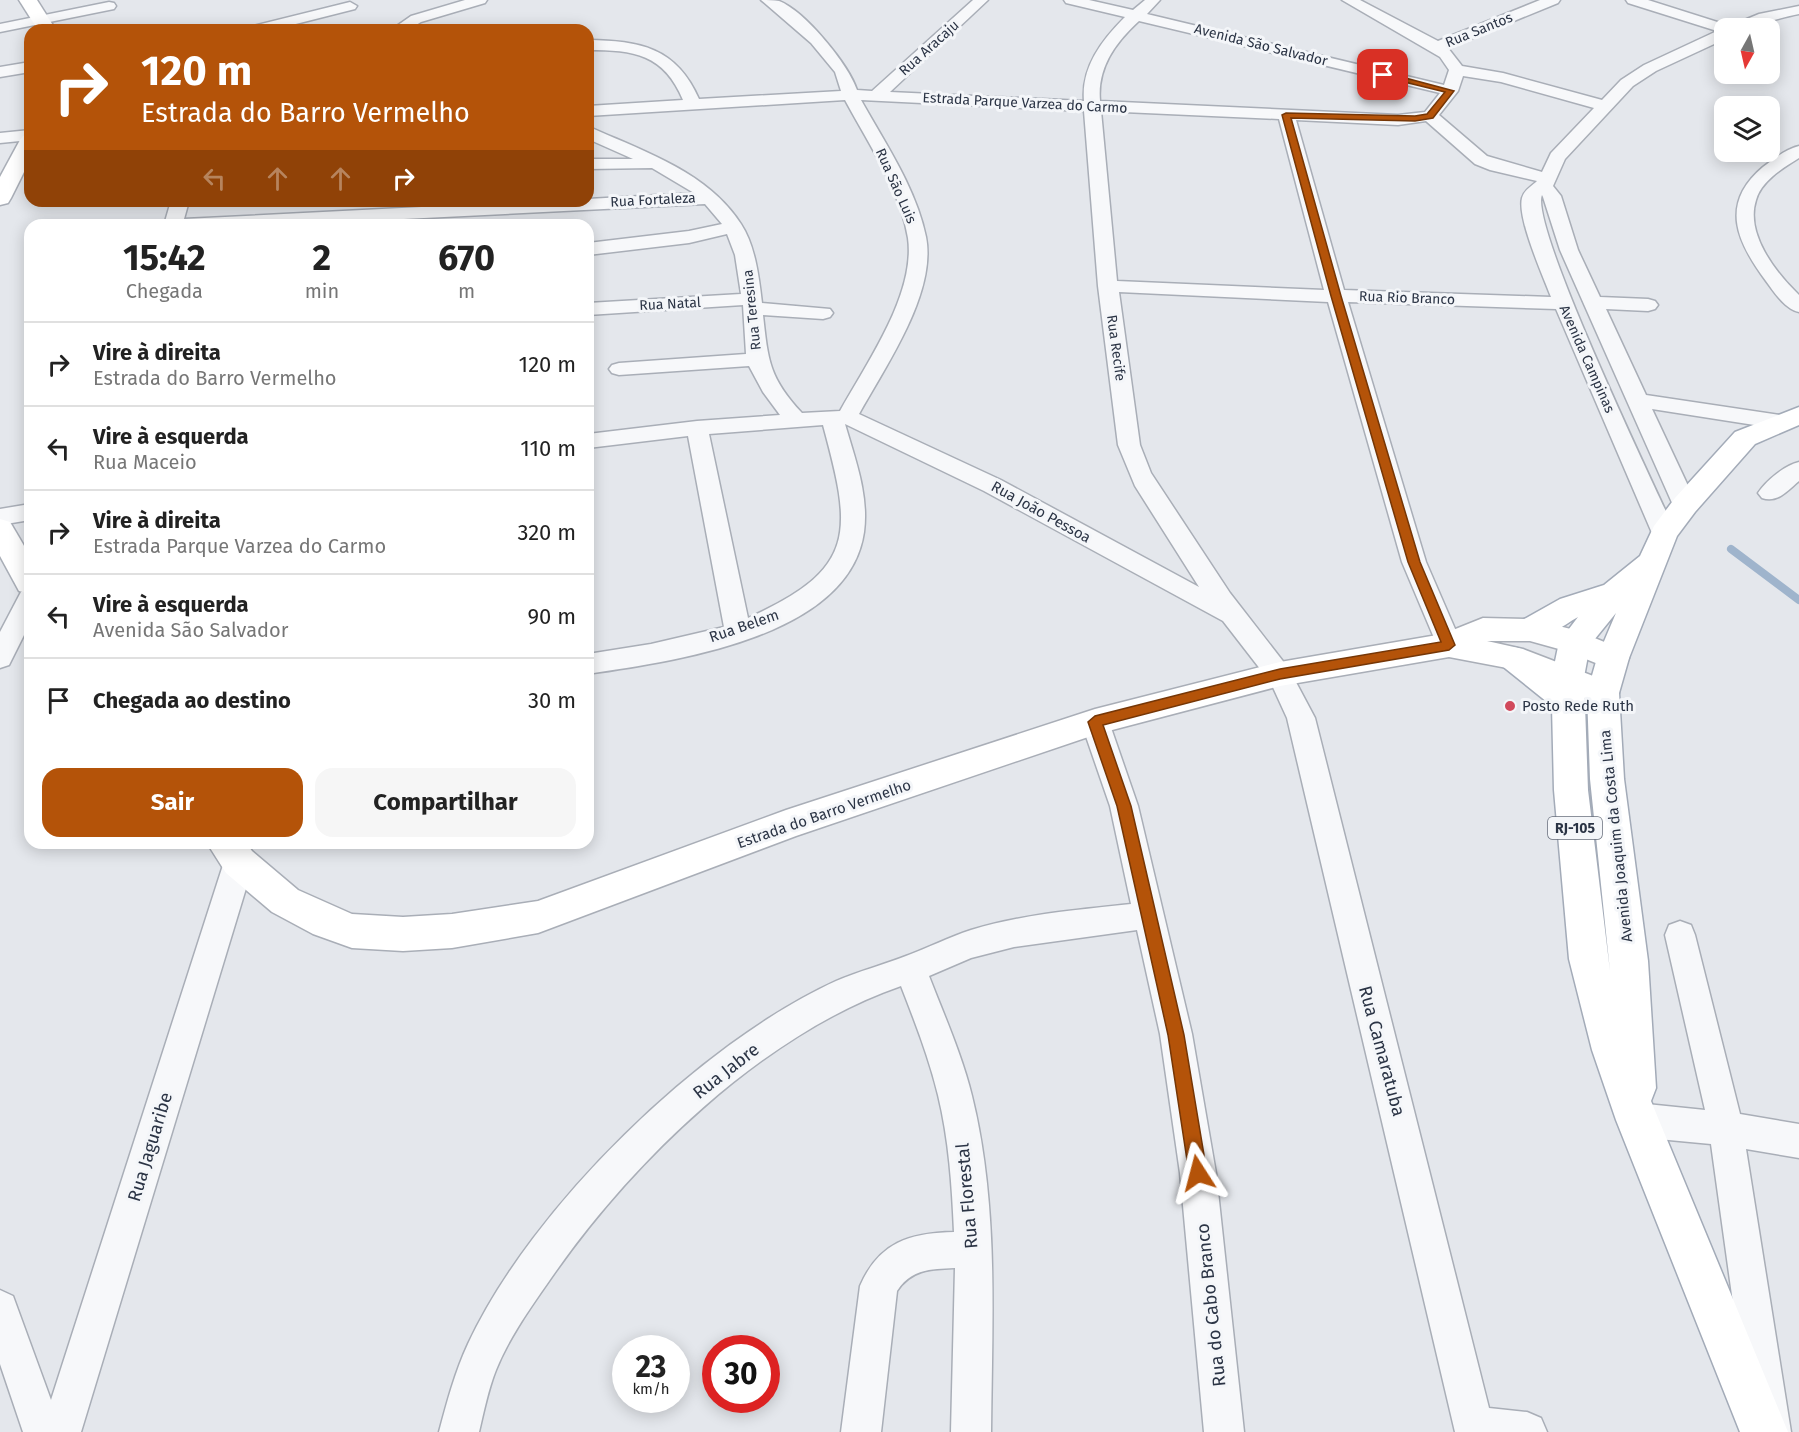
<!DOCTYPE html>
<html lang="pt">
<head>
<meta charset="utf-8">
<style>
	:root { --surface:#fff; --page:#f6f6f6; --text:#222; --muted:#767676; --line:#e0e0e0; --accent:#b45309 }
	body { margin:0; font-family:"Fira Sans",sans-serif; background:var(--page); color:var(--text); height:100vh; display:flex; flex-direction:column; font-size:22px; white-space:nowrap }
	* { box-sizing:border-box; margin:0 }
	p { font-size:20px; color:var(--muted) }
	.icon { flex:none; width:33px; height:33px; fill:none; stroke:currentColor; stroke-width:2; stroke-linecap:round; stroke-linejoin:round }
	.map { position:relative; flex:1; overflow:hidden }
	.sheet { position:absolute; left:24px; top:219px; width:570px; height:630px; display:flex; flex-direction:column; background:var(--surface); border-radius:18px; box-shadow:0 3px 15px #0003 }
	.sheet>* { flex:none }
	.top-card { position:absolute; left:24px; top:24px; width:570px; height:183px; border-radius:18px; box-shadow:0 3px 15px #0003; background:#b45309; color:#fff; overflow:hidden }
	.needle { width:39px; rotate:188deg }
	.fabs { position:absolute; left:1714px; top:18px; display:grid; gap:12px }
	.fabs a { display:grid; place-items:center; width:66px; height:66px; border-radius:12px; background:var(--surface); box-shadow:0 3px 15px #0003; font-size:30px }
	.speed { position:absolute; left:612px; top:1335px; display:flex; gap:12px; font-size:30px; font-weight:700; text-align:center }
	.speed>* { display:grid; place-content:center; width:78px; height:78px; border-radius:50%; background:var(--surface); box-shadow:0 3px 15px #0003; line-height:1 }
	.speed small { font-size:15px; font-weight:400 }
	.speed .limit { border:9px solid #d22; background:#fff; color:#111 }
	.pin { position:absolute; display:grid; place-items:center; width:51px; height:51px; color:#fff; margin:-26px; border-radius:12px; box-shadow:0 3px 9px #0006 }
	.me { position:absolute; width:66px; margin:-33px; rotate:351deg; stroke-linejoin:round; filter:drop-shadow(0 0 4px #0008) }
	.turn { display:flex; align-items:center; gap:21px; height:126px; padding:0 18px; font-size:27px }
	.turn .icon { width:78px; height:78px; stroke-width:2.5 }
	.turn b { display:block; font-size:42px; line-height:51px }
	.lanes { display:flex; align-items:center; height:57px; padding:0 18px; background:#0003; justify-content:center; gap:30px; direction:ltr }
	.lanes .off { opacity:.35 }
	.eta { display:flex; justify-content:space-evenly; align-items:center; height:102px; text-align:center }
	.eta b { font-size:36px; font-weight:700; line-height:42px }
	.action { display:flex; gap:12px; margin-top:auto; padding:12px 18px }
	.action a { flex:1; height:69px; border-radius:18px; background:var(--accent); color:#fff; font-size:24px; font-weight:700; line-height:69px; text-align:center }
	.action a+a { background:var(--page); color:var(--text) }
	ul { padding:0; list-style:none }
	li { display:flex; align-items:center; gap:18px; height:84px; padding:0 18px; border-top:2px solid var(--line) }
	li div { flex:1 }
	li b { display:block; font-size:22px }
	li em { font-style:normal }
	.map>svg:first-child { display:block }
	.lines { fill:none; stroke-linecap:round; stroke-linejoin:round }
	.stream { stroke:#9fb4cc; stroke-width:8 }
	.street-casing { stroke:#a9aeb7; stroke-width:3 }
	.secondary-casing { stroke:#a9aeb7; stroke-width:3 }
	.primary-casing { stroke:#a3abb8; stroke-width:3 }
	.street { fill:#f7f8fa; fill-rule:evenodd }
	.secondary { fill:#fff; fill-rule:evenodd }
	.primary { fill:#fff; fill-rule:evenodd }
	.route { fill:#b45309; stroke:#753606; stroke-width:1.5 }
	.poi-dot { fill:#d1495b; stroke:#f4f6f9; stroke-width:2 }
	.labels { text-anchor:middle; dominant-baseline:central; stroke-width:6; stroke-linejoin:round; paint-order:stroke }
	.far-street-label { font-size:14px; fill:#2b3445; stroke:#f4f6f9 }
	.shield { fill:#f4f6f9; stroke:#676e7b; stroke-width:1.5 }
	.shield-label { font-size:14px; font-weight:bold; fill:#2b3445 }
	.street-label { font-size:15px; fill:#2b3445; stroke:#f4f6f9 }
	.poi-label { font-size:15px; fill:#2b3445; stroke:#f4f6f9; text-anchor:start }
	.near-street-label { font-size:18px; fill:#2b3445; stroke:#f4f6f9 }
</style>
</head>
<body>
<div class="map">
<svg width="1799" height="1432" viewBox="0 0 1799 1432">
	<rect width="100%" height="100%" fill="#e4e7ec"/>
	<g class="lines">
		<path class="stream" d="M1731 549 1799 600"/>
		<g class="street-casing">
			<g id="street">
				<path d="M465 0H487L485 3 421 22 408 30H391L411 16Z"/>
				<path d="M761 0C766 0 774 0 779 1 805 11 849 65 857 90L872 91 973 0H988L890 92 1084 101C1081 67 1102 40 1125 17L1066 3 1064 0H1089L1133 10 1145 0H1160L1147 14 1444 85 1449 70 1440 57 1342 0H1360L1438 41 1540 0H1560L1558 3 1448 48 1462 66 1503 73 1602 100 1621 80 1644 65 1717 31 1628 3 1626 0H1648L1730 26 1759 14 1799 6V14C1774 19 1751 28 1725 28V39L1656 71 1633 86 1565 159 1553 186 1561 196 1578 250 1600 297 1648 299 1655 301 1658 305 1655 309 1648 311 1606 309 1646 395 1780 415 1788 417 1791 422 1788 427 1780 429 1652 409 1697 505 1693 511 1685 513 1677 511 1673 505 1560 250 1543 197 1542 195C1529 225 1655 487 1676 533L1672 539 1664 541 1656 539 1652 533 1556 309 1348 302 1426 562 1462 645 1458 652 1449 655 1440 652 1402 562 1328 302 1119 292 1140 445 1151 473 1230 593 1289 669 1315 718 1489 1408 1527 1412 1541 1418 1547 1432H1455L1287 718 1271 683 1223 621 984 491 845 424C855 459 869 495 864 532 849 638 673 661 588 674V654L651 644 724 627 688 436 588 448V434L697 421 780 415 763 392 749 366 619 375 612 373 609 369 612 365 619 363 746 354 743 305 588 315V303L741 294 735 255 727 234 689 243 588 255V243L689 231 722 224 705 204 282 225H164L171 201H189L184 219 542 201H588V199L694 193 652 168 588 169V159H633L588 139V128L594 129C648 153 708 173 741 224 755 245 759 277 762 303L830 309 833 313 830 317 823 319 763 315C768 360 769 378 802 413L840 411C866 364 916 294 908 238 900 189 868 143 845 100L588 116V106L683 100C664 54 634 50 588 50V40C640 41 676 47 699 99L841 91 835 72 811 43ZM1139 21 1440 93 1425 112 1398 115 1100 101C1097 68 1115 43 1139 21ZM1463 76 1501 82 1594 108 1551 153 1542 172 1487 156 1439 115 1458 91ZM861 100 1084 111 1098 286 1118 445 1135 486 1199 587 1001 480 859 414C885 367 937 293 926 237 916 188 885 143 861 100ZM1101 111 1279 119 1324 290 1117 281ZM1296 120 1398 125 1426 121 1475 164 1490 170 1537 181C1532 186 1524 190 1522 198 1517 218 1543 276 1551 297L1344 290ZM823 425C852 532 858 569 748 618L709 434Z"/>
				<path d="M109 2 114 3 116 6 114 9 0 32V24Z"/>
				<path d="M350 2 357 6 355 9 272 30H247L249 27Z"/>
				<path d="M30 62V72L0 77V67Z"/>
				<path d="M30 130V140L0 143V133Z"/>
				<path d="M1799 146V158C1783 168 1761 181 1756 200 1745 234 1776 273 1799 295V312C1785 309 1774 292 1766 281 1737 242 1719 204 1763 167 1774 159 1786 149 1799 146Z"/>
				<path d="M1799 462V481C1787 491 1778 503 1762 498L1758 493C1766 481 1785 465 1799 462Z"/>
				<path d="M30 504V520L0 525V509Z"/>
				<path d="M30 589V623L9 665 0 668V632L21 592Z"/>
				<path d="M1095 711 1105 715 1109 722 1138 806 1192 1034 1216 1173 1244 1432H1204L1180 1173 1160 1034 1137 930 1014 947 971 958 929 976C944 1015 962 1055 972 1096 999 1205 992 1321 991 1432H951L955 1268C931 1269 911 1269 897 1291L881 1432H841L860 1286C879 1242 910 1233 954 1232 952 1186 949 1140 938 1095 929 1058 915 1022 901 986 762 1034 629 1164 547 1284 528 1311 508 1340 496 1370 488 1390 484 1411 479 1432H439C447 1402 455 1372 468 1344 531 1208 700 1043 836 981 859 971 883 965 906 956 928 948 949 937 971 930 1023 914 1077 910 1131 904L1110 806 1081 722 1085 715Z"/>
				<path d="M239 849 249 853 254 862 81 1432H23L0 1364V1290L13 1296 51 1400 224 862 229 853Z"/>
				<path d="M1680 921 1691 925 1695 935 1740 1114 1799 1124V1158L1746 1149 1791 1432H1751L1711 1144 1637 1137 1625 1132 1620 1120 1625 1108 1637 1103 1705 1110 1665 935 1669 925Z"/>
			</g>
		</g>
		<g class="secondary-casing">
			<g id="secondary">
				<path d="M19 0H37L56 30H38Z"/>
				<path d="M30 134V160L11 198 8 203 0 205V177L20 140 23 136Z"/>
				<path d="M0 519 10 522 30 556V594L19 591 0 556Z"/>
				<path d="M1483 618 1530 619 1575 630 1624 650 1629 658 1624 666 1613 670 1566 651 1530 641H1487L1523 649 1614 684 1619 693 1614 702 1603 705 1507 668 1449 657 1280 686 1097 734 796 836 538 933 452 948 403 951 352 948 313 934 272 912 226 873 207 843H246L252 851 298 890 352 914 403 917 452 914 538 901 786 810 1095 709 1280 662 1443 634Z"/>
			</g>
		</g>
		<g class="primary-casing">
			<path id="primary" d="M1799 407V425L1755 444 1695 512 1677 536 1629 658 1619 693 1624 779 1648 961 1656 1088 1651 1101 1788 1432H1740L1616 1120 1592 1050 1569 959 1554 790 1552 706 1501 665 1496 657 1501 649C1522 642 1537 659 1553 671L1559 642 1578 617C1559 628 1540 645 1519 638L1514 630 1519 622 1560 599 1604 585 1640 556 1654 526 1675 498 1735 432ZM1616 613 1597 658 1587 693 1590 779 1610 971 1588 790 1584 677 1590 645Z"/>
		</g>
		<use href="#street" class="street"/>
		<use href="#secondary" class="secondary"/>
		<use href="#primary" class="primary"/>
	</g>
	<path class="route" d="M1383 72 1454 91 1433 118 1415 121 1291 118 1341 296 1420 562 1455 645 1449 650 1280 679 1103 725 1131 806 1184 1035 1207 1173 1204 1180 1198 1182 1192 1180 1189 1173 1168 1035 1117 806 1088 722 1095 716 1280 669 1441 642 1408 562 1331 296 1282 115 1286 113 1415 116 1427 114 1445 92 1380 76 1379 75Z"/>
	<circle class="poi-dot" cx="1510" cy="706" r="6"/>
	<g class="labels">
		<g class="far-street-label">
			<text transform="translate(1479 30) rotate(-22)">Rua Santos</text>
			<text transform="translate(1261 45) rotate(14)">Avenida São Salvador</text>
			<text transform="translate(929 48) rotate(-42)">Rua Aracaju</text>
			<text transform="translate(1025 103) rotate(3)">Estrada Parque Varzea do Carmo</text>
			<text transform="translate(896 186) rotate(66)">Rua São Luis</text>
			<text transform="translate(653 200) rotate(-3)">Rua Fortaleza</text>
			<text transform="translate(1407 298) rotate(2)">Rua Rio Branco</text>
			<text transform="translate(670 304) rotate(-3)">Rua Natal</text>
			<text transform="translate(752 310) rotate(-96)">Rua Teresina</text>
			<text transform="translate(1116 348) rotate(82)">Rua Recife</text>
			<text transform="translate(1587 359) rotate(66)">Avenida Campinas</text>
		</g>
		<rect class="shield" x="1548" y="817" width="54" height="22" rx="4.5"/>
		<g class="shield-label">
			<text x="1575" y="828">RJ-105</text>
		</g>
		<g class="street-label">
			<text transform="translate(1041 512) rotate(29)">Rua João Pessoa</text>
			<text transform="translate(744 626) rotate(-19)">Rua Belem</text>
			<text transform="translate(824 814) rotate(-19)">Estrada do Barro Vermelho</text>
			<text transform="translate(1616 836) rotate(-96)">Avenida Joaquim da Costa Lima</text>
		</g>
		<g class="poi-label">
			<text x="1522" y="706">Posto Rede Ruth</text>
		</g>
		<g class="near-street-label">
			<text transform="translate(1382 1051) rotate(75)">Rua Camaratuba</text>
			<text transform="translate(726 1071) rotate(-38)">Rua Jabre</text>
			<text transform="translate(150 1147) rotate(-73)">Rua Jaguaribe</text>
			<text transform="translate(967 1196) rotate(-95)">Rua Florestal</text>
			<text transform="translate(1211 1305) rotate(-96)">Rua do Cabo Branco</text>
		</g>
	</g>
</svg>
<div class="fabs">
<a><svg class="needle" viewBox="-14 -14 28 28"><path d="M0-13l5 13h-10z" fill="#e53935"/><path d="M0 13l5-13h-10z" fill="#767676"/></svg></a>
<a><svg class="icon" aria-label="layers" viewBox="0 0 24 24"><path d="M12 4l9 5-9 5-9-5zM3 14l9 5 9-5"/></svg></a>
</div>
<div class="speed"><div>23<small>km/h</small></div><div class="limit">30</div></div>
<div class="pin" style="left:1383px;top:75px;background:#d93025"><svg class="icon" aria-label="arrive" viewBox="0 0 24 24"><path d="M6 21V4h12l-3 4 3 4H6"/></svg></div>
<svg class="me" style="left:1198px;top:1173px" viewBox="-20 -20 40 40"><path d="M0-17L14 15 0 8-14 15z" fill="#b45309" stroke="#fff" stroke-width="4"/></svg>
<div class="top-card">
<div class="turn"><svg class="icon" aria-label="right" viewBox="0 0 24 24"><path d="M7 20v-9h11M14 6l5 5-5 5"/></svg><div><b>120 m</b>Estrada do Barro Vermelho</div></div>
<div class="lanes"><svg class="icon off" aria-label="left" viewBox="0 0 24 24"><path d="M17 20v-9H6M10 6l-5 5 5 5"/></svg><svg class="icon off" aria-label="ahead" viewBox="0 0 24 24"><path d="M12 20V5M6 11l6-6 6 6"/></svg><svg class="icon off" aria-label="ahead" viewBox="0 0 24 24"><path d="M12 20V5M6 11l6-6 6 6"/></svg><svg class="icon" aria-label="right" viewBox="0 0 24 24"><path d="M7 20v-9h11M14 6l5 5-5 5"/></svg></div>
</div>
<section class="sheet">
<div class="eta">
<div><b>15:42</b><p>Chegada</p></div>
<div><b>2</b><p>min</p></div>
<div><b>670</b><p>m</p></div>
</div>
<ul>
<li><svg class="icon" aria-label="right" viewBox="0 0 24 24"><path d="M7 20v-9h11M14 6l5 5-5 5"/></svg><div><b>Vire à direita</b><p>Estrada do Barro Vermelho</p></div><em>120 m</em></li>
<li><svg class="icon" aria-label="left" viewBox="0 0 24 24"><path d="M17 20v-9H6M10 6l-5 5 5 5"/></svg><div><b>Vire à esquerda</b><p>Rua Maceio</p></div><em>110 m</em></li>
<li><svg class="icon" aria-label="right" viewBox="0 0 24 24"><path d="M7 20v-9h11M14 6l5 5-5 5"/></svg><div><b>Vire à direita</b><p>Estrada Parque Varzea do Carmo</p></div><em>320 m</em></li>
<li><svg class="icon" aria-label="left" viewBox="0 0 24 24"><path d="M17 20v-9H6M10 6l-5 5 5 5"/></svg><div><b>Vire à esquerda</b><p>Avenida São Salvador</p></div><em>90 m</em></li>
<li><svg class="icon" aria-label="arrive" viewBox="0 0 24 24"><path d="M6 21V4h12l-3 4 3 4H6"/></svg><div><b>Chegada ao destino</b></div><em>30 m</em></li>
</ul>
<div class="action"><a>Sair</a><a>Compartilhar</a></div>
</section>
</div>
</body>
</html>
